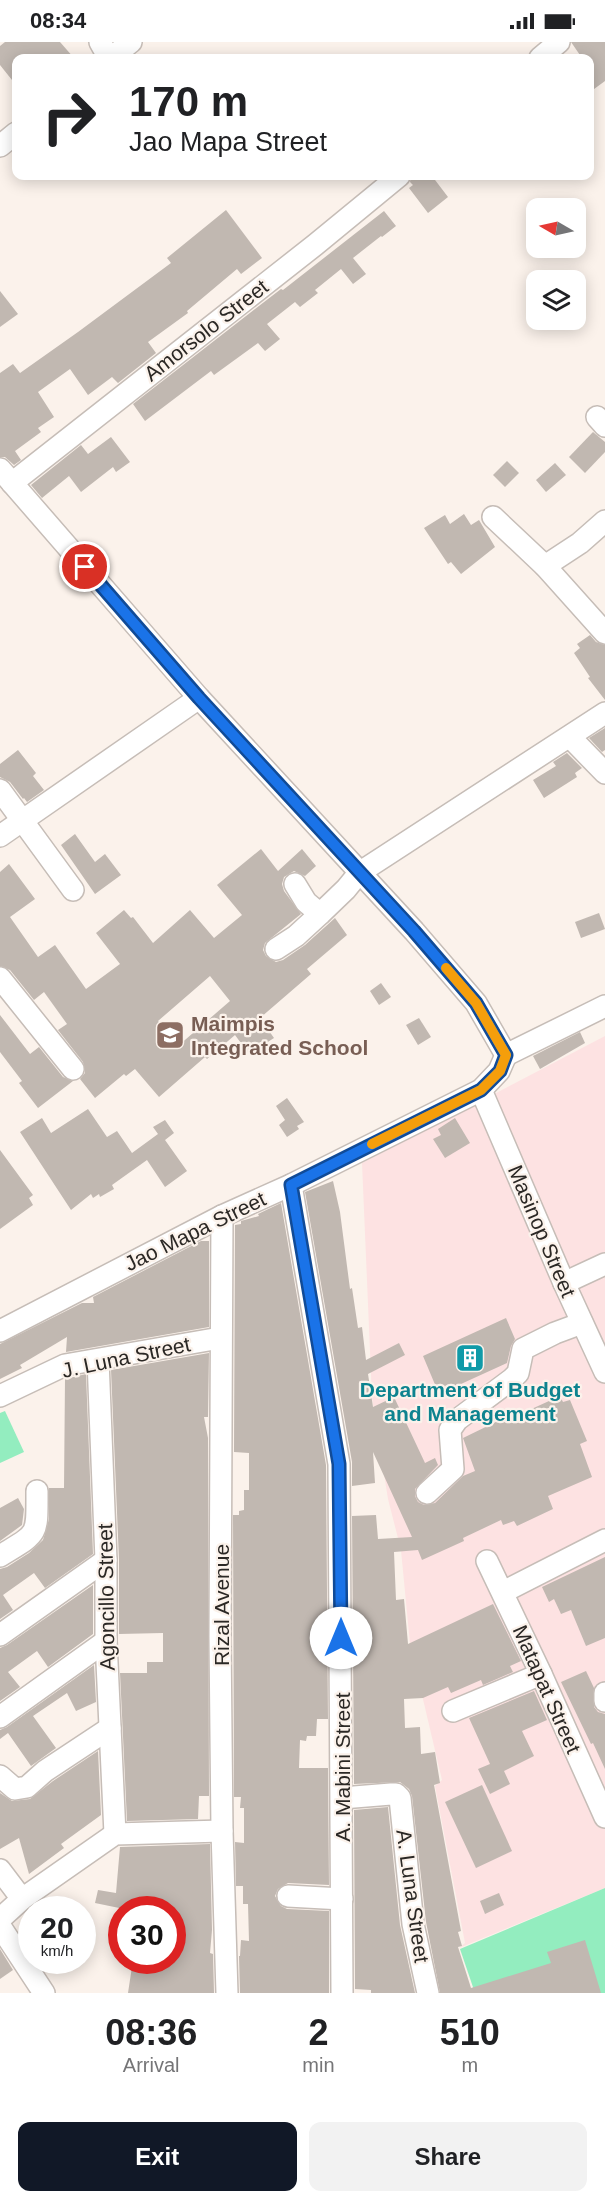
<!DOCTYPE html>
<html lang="en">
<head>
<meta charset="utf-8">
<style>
	:root { --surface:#fff; --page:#f2f2f2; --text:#202124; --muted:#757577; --accent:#111827 }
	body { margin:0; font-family:Arial,sans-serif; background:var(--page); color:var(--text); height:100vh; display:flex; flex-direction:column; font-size:22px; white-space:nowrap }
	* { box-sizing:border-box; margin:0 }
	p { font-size:20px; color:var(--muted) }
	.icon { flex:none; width:33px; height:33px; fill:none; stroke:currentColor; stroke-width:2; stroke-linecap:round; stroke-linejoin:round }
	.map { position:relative; height:1951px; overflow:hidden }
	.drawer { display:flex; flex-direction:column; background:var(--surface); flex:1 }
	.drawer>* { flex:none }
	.banner { position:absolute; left:12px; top:12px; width:582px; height:126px; border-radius:12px; box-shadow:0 3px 15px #0003; background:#fff; color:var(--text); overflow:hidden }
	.needle { width:39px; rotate:279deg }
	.fabs { position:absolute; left:526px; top:156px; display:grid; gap:12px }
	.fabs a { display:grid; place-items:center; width:60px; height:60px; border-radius:12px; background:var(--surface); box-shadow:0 3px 15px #0003; font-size:30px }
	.speed { position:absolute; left:18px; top:1854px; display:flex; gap:12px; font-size:30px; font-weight:700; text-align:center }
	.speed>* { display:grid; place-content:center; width:78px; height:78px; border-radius:50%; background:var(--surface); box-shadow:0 3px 15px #0003; line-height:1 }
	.speed small { font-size:15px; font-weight:400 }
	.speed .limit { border:9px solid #d22; background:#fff; color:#111 }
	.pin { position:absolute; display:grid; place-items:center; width:51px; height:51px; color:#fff; margin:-26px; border:3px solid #fff; border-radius:50%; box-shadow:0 2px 6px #0007 }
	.me { position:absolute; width:66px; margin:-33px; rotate:0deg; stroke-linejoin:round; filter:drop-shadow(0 0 4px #0008) }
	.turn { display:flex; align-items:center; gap:21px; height:126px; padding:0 18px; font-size:27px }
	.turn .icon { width:78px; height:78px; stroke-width:2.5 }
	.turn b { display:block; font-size:42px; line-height:51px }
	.eta { display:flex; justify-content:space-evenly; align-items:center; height:102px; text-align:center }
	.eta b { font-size:36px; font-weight:600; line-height:42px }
	.action { display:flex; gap:12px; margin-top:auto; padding:12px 18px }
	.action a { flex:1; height:69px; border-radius:12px; background:var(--accent); color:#fff; font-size:24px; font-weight:600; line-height:69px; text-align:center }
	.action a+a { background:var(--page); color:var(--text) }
	.status { display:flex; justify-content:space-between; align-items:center; height:42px; padding:0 30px; background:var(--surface); direction:ltr }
	.status svg { height:16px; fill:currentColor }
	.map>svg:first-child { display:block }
	.commercial { fill:#fde2e2 }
	.green { fill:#93edbf }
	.building { fill:#c1b8b1; fill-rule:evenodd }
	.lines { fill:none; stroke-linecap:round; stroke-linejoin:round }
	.minor-casing { stroke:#c6bdb7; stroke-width:24 }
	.minor { stroke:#fff; stroke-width:21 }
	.route-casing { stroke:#114b97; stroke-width:15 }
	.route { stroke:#1a73e8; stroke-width:10 }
	.slow { stroke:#f59e0b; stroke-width:10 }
	.labels { text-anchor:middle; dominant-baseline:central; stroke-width:4.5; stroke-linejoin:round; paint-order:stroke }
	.street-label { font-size:21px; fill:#2b2825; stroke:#fbf2eb }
	.education-label { font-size:21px; font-weight:bold; fill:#785e54; stroke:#fbf2eb; text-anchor:start }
	.culture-label { font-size:21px; font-weight:bold; fill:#0d838f; stroke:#fbf2eb }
</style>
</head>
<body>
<div class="status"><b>08:34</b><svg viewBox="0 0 49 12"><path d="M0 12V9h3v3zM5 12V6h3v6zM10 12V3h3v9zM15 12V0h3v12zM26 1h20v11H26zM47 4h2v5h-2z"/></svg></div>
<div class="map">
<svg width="605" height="1951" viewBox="0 0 605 1951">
	<rect width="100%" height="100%" fill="#fbf2eb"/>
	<path class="commercial" d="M605 994V1846L459 1906 465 1901 435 1744 442 1738 410 1602 401 1508 388 1457 372 1356 362 1121Z"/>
	<g class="green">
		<path d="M5 1369 24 1410 0 1421V1371Z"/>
		<path d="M605 1846V1951H475L460 1907Z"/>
	</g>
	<g class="building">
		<path d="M5 0H60L74 16H16V43L0 23V4Z"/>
		<path d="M571 0H605V39L590 50V16H582Z"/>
		<path d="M411 134H432L448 155 428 171 409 146 413 143 410 140Z"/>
		<path d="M226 168 262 216 241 232 237 227 187 269 188 271 148 300 156 311 118 341 112 335 88 353 70 327 38 350 54 375 38 386 41 390 15 409 21 418 14 423 5 415H0V331L13 322 20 331 78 290 171 221 167 216Z"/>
		<path d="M384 169 396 184 382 195 381 194 353 216 366 232 353 242 341 227 315 248 318 251 300 265 295 260 267 282 280 297 265 309 258 301 214 333 211 329 145 379 133 362 255 267 281 247 283 248Z"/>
		<path d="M0 249 18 272 0 285Z"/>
		<path d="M593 390 605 400V410L585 431 569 415Z"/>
		<path d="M111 395 130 420 116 430 113 425 81 450 69 434 42 456 31 443 81 403 88 412Z"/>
		<path d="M507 419 519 431 505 445 493 433Z"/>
		<path d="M555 421 566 433 546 450 536 438Z"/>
		<path d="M464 472 471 483 479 478 495 505 461 532 451 520 448 522 424 486 445 473 450 482Z"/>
		<path d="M590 593 596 600 605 603V658L588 636 590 635 574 611 580 606 577 602Z"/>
		<path d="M605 686V708L602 710 589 696Z"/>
		<path d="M18 708 36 731 33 734 44 748 27 760 24 756 23 757 10 740 0 735V722Z"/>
		<path d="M567 711 582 726 575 731 577 735 544 756 533 738 556 724 553 720Z"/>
		<path d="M75 792 95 820 105 812 121 833 95 852 61 803Z"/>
		<path d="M261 807 278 829 302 807 316 824 305 834 294 829 284 835 282 842 284 849 301 872 265 901 263 908 266 914 276 920 283 918 305 903 335 876 347 893 307 927 311 932 260 976 274 996 249 1012 235 993 207 1017 205 1015 159 1055 135 1027 126 1034 124 1032 95 1056 80 1037 85 1031 83 1020 58 988 67 982 44 950 34 958 10 928 0 924V830L9 822 35 857 10 875 38 915 55 903 86 947 120 922 96 891 124 868 131 876 133 875 153 901 190 868 214 896 242 873 217 843ZM210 934 230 959 178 1004 158 979Z"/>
		<path d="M599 871 605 887 581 896 575 880Z"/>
		<path d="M381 941 391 955 379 963 370 949Z"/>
		<path d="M0 973 30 1012 39 1005 63 1035 73 1039 38 1066 19 1041 22 1039 0 1010Z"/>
		<path d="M419 976 431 995 418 1003 406 983Z"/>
		<path d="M580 990 585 1001 540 1027 533 1014Z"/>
		<path d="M287 1056 304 1080 297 1084 299 1087 287 1095 279 1083 285 1078 276 1064Z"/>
		<path d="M88 1067 107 1095 117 1089 132 1111 158 1092 153 1085 165 1078 174 1091 165 1098 187 1129 165 1145 147 1118 112 1143 114 1147 100 1155 99 1152 93 1156 91 1152 71 1168 20 1090 42 1076 51 1091Z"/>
		<path d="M455 1076 470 1101 445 1116 433 1097 441 1093 438 1087Z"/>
		<path d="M0 1108 33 1153 29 1156 33 1163 0 1187Z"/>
		<path d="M333 1139 340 1170 350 1247 352 1246 358 1286 362 1285 366 1318 399 1301 405 1313 368 1332 373 1365 394 1355 425 1421 435 1416 438 1423 415 1447V1454L418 1460 424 1463 435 1461 463 1434 475 1429 463 1396 502 1377 503 1380 560 1354 563 1360 570 1358 587 1399 580 1402 592 1435 548 1454 553 1467 517 1484 514 1479 503 1483 501 1478 463 1496 464 1499 422 1518 418 1508 394 1510 396 1558 404 1557 408 1602 493 1562 521 1619 510 1624 513 1630 483 1643 481 1638 451 1651 448 1645 423 1656 404 1657 405 1686 420 1685 421 1712 435 1710 440 1741 434 1743 461 1889 458 1890 462 1904 458 1905 471 1946 551 1921 547 1910 585 1898 601 1951H440L426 1880 412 1754 409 1747 400 1740 354 1742 352 1474 376 1473 378 1497 412 1495 373 1410 375 1441 352 1444V1420L305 1150Z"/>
		<path d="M281 1161 326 1423 328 1677H317L316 1694H307L306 1699 300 1698 299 1726H328L329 1843 288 1841 278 1847 275 1854 281 1864 287 1867 329 1869V1951H240L239 1914H240L241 1898 249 1899 248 1862H243V1844H236L235 1800 244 1801V1766H240L241 1755H234L233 1473H239V1469L244 1468V1448H249V1411L234 1410 235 1183 241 1182V1179L259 1174 258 1172Z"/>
		<path d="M201 1199H209V1285L66 1310 67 1295 20 1323 22 1326 0 1337V1302L82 1261H94L93 1255Z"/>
		<path d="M506 1276 515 1297 511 1304 507 1321 439 1352 423 1314Z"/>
		<path d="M209 1311 208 1375H204L208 1396 209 1754H199L198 1777 127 1779 120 1631H147V1620H163V1591L119 1592V1518L111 1328Z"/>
		<path d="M86 1332 93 1512 45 1546 34 1531 3 1553 13 1568 0 1577V1527L7 1525 29 1511 43 1498 49 1477V1446H64L65 1337Z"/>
		<path d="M18 1456 24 1467 22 1483 0 1499V1466Z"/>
		<path d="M605 1515V1596L586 1604 571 1568 561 1572 554 1557 549 1560 542 1545Z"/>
		<path d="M93 1543V1592L48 1625 37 1609 8 1630 20 1645 0 1659V1606L7 1603Z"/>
		<path d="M94 1623 96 1660 76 1669 67 1651 33 1674 56 1706 31 1724 8 1691 0 1697V1688L7 1685Z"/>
		<path d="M586 1629 594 1646V1665L598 1670 605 1672V1727L593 1701 591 1702 561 1640Z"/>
		<path d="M534 1649 547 1678 522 1689 534 1714 504 1729 510 1742 490 1752 478 1727 490 1722 469 1676Z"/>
		<path d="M98 1709 101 1773 61 1802 64 1806 29 1832 19 1796 0 1807V1751L12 1759 30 1757 53 1739Z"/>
		<path d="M482 1743 512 1809 476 1826 445 1760Z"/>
		<path d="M388 1765 400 1883 415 1951H371V1948L355 1947 354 1768Z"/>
		<path d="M210 1802 212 1888 210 1911 213 1912 214 1951H128L133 1918H172V1868H129L95 1861 98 1848 116 1851 120 1805Z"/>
		<path d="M499 1851 504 1863 485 1872 480 1859Z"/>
		<path d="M0 1907 13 1928 0 1937Z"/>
	</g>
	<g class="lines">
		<g class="minor-casing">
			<g id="minor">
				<path d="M100 0 109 16"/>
				<path d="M111 16 131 0"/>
				<path d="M540 16 559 0"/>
				<path d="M0 104 16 91"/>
				<path d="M597 375 605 384"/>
				<path d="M0 427 199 656 414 889 476 961 506 1013"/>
				<path d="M12 441 315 203 399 134"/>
				<path d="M493 475 545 524 605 591"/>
				<path d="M545 524 580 501 605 479"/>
				<path d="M570 695 605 731"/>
				<path d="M0 748 73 848"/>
				<path d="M0 794 199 656"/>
				<path d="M295 842 306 860 320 872 346 847 359 831 605 671"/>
				<path d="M276 907 296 894 320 872"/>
				<path d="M0 936 73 1027"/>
				<path d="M506 1013 605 964"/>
				<path d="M481 1048 564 1241 605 1330"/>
				<path d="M291 1143 339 1422 342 1951"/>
				<path d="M222 1174 220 1595 222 1789 227 1951"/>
				<path d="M564 1241 605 1222"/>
				<path d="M0 1289 222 1174 291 1143 481 1048 499 1029 506 1013"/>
				<path d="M98 1318 106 1518V1599L115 1792"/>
				<path d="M0 1354 65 1323 220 1296"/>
				<path d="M427 1451 453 1427 450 1388 457 1378 512 1337 518 1331 523 1307 555 1291 582 1281"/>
				<path d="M0 1514C39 1490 37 1495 37 1449"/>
				<path d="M487 1519 541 1632 605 1775"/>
				<path d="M503 1550 605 1498"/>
				<path d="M0 1593 106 1518"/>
				<path d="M605 1651V1659"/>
				<path d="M453 1669 541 1632"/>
				<path d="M0 1675 106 1599"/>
				<path d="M0 1734 15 1747 27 1745 45 1729 110 1686"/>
				<path d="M342 1756 391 1752H396L400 1756 413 1882 428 1951"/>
				<path d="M0 1828 22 1857"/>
				<path d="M288 1854 342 1857"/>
				<path d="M0 1877 22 1857 115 1792 222 1789"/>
				<path d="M0 1884 44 1951"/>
			</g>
		</g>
		<use href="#minor" class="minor"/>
	</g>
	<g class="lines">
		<g class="route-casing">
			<path id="route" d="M85 525 199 656 414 889 476 961 506 1013 500 1029 481 1048 291 1143 339 1422 341 1596"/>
		</g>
		<use href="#route" class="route"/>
		<path class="slow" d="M372 1102 481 1048 500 1029 506 1013 476 961 446 926"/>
	</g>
	<defs>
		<g id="school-square" transform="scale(1.5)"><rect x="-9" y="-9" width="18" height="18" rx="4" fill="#8d6e63" stroke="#fbf2eb"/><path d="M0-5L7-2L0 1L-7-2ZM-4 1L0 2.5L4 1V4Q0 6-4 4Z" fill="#fff"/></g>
		<g id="building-square" transform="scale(1.5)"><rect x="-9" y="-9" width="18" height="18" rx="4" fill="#0f9aa8" stroke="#fbf2eb"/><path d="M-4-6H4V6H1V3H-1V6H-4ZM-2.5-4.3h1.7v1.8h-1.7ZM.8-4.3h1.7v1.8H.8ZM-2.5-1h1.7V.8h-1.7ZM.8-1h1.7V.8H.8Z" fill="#fff"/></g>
	</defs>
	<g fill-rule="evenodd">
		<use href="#school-square" x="170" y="993"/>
		<use href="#building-square" x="470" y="1316"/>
	</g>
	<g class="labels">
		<g class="street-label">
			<text transform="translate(206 288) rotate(-38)">Amorsolo Street</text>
			<text transform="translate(195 1189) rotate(-26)">Jao Mapa Street</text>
			<text transform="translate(542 1189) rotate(67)">Masinop Street</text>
			<text transform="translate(126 1315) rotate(-12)">J. Luna Street</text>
			<text transform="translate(106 1555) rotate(-91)">Agoncillo Street</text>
			<text transform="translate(221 1563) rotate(-90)">Rizal Avenue</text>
			<text transform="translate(547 1647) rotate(66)">Matapat Street</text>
			<text transform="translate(342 1725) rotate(-90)">A. Mabini Street</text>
			<text transform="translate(413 1854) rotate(82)">A. Luna Street</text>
		</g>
		<g class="education-label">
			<text x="191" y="981">Maimpis<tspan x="191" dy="24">Integrated School</tspan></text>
		</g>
		<g class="culture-label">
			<text x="470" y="1347">Department of Budget<tspan x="470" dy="24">and Management</tspan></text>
		</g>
	</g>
</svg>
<div class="fabs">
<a><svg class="needle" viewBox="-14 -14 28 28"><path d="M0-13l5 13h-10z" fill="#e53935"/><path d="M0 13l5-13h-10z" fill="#757577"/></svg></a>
<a><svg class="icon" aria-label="layers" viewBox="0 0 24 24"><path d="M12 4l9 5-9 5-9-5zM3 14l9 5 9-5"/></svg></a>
</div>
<div class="speed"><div>20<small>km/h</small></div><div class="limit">30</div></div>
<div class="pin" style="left:85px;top:525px;background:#d93025"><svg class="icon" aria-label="arrive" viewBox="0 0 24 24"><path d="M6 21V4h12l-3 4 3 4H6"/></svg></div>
<svg class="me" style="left:341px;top:1596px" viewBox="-20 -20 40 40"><circle r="19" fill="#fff"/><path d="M0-13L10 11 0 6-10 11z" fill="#1a73e8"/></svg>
<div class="banner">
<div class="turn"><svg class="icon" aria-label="right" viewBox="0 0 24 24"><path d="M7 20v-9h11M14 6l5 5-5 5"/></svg><div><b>170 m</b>Jao Mapa Street</div></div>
</div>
</div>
<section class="drawer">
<div class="eta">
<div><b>08:36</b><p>Arrival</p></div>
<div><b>2</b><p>min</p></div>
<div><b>510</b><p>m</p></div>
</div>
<div class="action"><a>Exit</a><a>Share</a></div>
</section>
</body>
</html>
